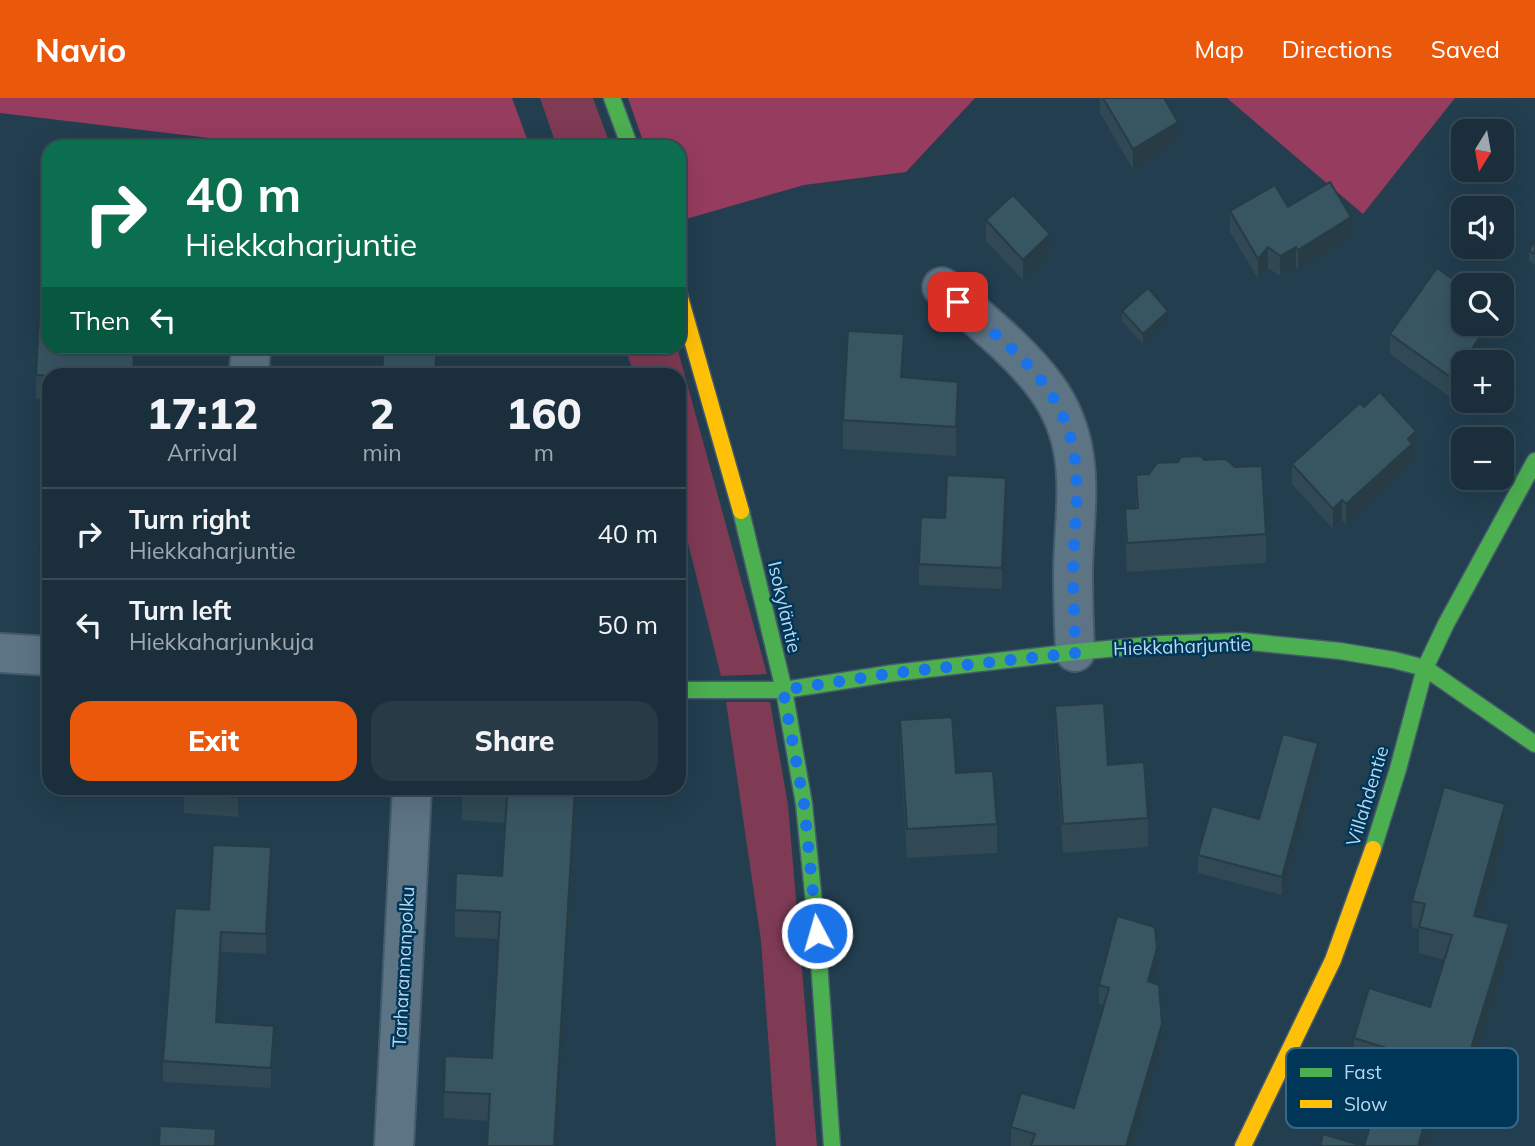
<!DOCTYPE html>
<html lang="en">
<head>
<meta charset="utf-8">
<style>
	:root { --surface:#1a2e3b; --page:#273a46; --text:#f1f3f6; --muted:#9fa8af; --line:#384a55; --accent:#ea580c }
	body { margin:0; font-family:Mulish,sans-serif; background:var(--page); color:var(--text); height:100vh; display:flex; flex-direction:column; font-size:26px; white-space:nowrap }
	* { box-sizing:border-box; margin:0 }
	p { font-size:23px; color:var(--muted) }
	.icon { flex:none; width:38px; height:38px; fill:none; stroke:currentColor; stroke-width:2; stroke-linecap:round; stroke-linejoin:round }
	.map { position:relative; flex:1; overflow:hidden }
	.details { position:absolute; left:42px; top:270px; width:644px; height:427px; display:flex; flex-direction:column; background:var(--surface); border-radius:21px; box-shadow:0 7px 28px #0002,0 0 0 2px var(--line) }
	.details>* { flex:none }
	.guide { position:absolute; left:42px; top:42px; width:644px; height:214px; border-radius:21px; box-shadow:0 7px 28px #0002,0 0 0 2px var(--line); background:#0b6e4f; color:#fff; overflow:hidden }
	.needle { width:46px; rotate:191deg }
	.tools { position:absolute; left:1451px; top:21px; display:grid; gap:14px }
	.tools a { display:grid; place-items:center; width:63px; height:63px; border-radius:14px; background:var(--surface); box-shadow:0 7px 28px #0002,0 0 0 2px var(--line); font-size:35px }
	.pin { position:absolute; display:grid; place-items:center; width:60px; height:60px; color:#fff; margin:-30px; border-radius:14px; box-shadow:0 4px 10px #0006 }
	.me { position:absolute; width:77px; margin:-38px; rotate:354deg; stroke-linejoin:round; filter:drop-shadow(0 0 5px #0008) }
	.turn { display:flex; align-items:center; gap:24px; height:147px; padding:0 28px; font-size:32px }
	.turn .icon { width:91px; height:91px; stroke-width:2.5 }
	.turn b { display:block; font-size:49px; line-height:60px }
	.then { display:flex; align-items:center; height:66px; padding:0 28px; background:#0003; gap:14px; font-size:26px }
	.eta { display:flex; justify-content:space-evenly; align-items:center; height:119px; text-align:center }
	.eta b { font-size:42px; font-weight:800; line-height:49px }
	.cta { display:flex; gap:14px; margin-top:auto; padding:14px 28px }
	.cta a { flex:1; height:80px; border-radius:21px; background:var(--accent); color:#fff; font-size:28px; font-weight:800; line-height:80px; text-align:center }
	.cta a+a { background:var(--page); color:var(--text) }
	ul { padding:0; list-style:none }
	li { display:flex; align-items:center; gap:21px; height:91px; padding:0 28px; border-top:2px solid var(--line) }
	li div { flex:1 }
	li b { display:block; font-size:26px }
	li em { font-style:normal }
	header { display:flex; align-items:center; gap:42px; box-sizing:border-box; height:98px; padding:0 35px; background:var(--accent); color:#fff }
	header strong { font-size:33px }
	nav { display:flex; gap:38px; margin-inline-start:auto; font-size:24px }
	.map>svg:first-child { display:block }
	.green { fill:#7f3a54 }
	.forest { fill:#963c5f }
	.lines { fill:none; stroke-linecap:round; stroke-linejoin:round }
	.street-casing { stroke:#455b6b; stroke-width:42 }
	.fast-casing { stroke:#455b6b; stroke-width:19 }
	.slow-casing { stroke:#455b6b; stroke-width:19 }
	.street { stroke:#5d7485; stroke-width:38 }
	.fast { stroke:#4caf50; stroke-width:16 }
	.slow { stroke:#ffc107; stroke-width:16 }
	.wall { fill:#304954 }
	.shaded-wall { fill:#273c45 }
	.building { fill:#385562; stroke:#273c45; stroke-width:2 }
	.route { stroke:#1a73e8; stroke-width:12; stroke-dasharray:0 21.6 }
	.labels { text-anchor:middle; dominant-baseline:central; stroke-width:5; stroke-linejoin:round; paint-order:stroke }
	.street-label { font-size:19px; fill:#b8d8f1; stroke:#003758 }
	.key { fill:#003758; stroke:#376786; stroke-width:2 }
	.key-label { font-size:19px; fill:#b8d8f1 }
</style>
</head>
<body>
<header>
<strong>Navio</strong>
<nav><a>Map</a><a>Directions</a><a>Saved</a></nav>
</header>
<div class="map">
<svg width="1535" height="1048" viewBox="0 0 1535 1048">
	<rect width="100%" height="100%" fill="#223e4f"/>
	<g class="green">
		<path d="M540 0H593L611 49H557Z"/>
		<path d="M625 249H677L767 576 721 578 679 408V276H634Z"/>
		<path d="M726 604H770L788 707 817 1048H776L761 843Z"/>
	</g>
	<g class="forest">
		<path d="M0 0H512L530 49H285L0 15Z"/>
		<path d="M628 0H975L906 74 804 87 679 123V49H645Z"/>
		<path d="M1227 0H1455L1363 116Z"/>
	</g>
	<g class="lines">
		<g class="street-casing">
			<g id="street">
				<path d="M942 189C977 220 1018 251 1046 289 1089 348 1074 407 1073 474 1073 501 1074 528 1075 554"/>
				<path d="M249 276 251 248"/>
				<path d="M0 555 49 558"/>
				<path d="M394 1048 412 690"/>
			</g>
		</g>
		<g class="fast-casing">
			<g id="fast">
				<path d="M612 0 630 49"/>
				<path d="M741 413 784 592 804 706 817 835 832 1048"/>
				<path d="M679 592H784L894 575 1075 554 1161 546 1241 543 1340 553 1394 562 1425 570 1535 646"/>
				<path d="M1373 751 1398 671 1425 570 1446 526 1535 363"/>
			</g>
		</g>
		<g class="slow-casing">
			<g id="slow">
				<path d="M679 196 741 413"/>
				<path d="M1243 1048 1333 862 1373 751"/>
			</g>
		</g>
		<use href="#street" class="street"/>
		<use href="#fast" class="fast"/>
		<use href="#slow" class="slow"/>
	</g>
	<g class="wall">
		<path d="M1100 0H1164L1178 44 1133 71 1100 15Z"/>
		<path d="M1288 109 1351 139 1298 172 1296 169 1280 178 1268 170 1258 181 1230 134V113Z"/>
		<path d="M986 122 1050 157 1023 182 986 143Z"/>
		<path d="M1535 142V167L1529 163V153Z"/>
		<path d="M1122 213 1168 224 1143 246 1122 223Z"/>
		<path d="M1463 226H1471L1469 228 1481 257 1477 264H1463L1453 301 1390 256V236Z"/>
		<path d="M116 254 134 276H49V332H47V302L36 301V277Z"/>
		<path d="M904 265 903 279 958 312 956 358 843 351V322Z"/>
		<path d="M1364 309 1416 354 1412 357V366L1346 427 1342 422 1333 431 1292 386V366Z"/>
		<path d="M1136 377 1266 436V465L1127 474 1125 439V411L1136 410Z"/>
		<path d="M49 400V475H40V454Z"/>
		<path d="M1006 400 1002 491 919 487V466L945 420Z"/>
		<path d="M1055 608 1108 667 1148 720V749L1063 755 1055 637Z"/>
		<path d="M900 622 956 675 997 726V755L907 760 900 651Z"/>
		<path d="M1318 664 1282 797 1198 775V757L1259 721Z"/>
		<path d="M182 690H241L238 719 184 715V690Z"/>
		<path d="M462 690H577L556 1048H487L488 1023 444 1020V994L492 960 499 841 455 839V812L502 778 505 725 462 722Z"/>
		<path d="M1505 733 1481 819 1509 852 1464 999 1442 993 1426 1048H1364L1386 976 1354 966V940L1430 909 1444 862 1419 855V831L1412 829V803Z"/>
		<path d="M271 769 266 856 221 854 217 925 274 948 271 990 163 984V963L209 812Z"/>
		<path d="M1157 869 1152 885 1162 945 1132 1048H1011V1029L1074 1010 1104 907 1099 906V887Z"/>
	</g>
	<g class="shaded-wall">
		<path d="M1178 24V44L1133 71V51Z"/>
		<path d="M1351 119V139L1298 172V152Z"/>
		<path d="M1050 136V157L1023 182V162Z"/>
		<path d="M1268 149V170L1258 181V161Z"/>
		<path d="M1296 149V169L1280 178V158Z"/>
		<path d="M1168 213V224L1143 246V236Z"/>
		<path d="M1463 216V226H1470L1459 242V222Z"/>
		<path d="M904 236V265L901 308V279Z"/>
		<path d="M1481 237V257L1477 264H1464Z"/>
		<path d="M437 248H439L437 276H435Z"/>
		<path d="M1463 266V286L1453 301V281Z"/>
		<path d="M958 284V312L956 358V329Z"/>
		<path d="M1416 333V354L1412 357V366L1346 427V406Z"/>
		<path d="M1006 380V400L1002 491V470Z"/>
		<path d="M1342 402V422L1333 431V411Z"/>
		<path d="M1318 645V664L1282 797V779Z"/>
		<path d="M239 690H241L238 719V699Z"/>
		<path d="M575 690H577L556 1048H554Z"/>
		<path d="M1505 706V733L1474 844V818Z"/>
		<path d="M271 749V769L266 856V836Z"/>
		<path d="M1509 826V852L1464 999V973Z"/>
		<path d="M221 834V854L216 945V924Z"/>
		<path d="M1157 850V869L1148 902V883Z"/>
		<path d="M1162 926V945L1132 1048H1126Z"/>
		<path d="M274 928V948L271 990V970Z"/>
		<path d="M1442 966V993L1426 1048H1418Z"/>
	</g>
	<g class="building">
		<path d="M1103 0H1164L1178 24 1133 51Z"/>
		<path d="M1330 84 1351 119 1298 152 1296 149 1280 158 1268 149 1258 161 1230 113 1275 87 1288 109Z"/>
		<path d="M1013 97 1050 136 1023 162 986 122Z"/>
		<path d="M1535 142V156L1529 153Z"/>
		<path d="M1437 170 1454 182 1459 180 1469 187H1463V216L1459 222 1463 226H1465L1481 237 1463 264 1453 281 1390 236Z"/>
		<path d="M1148 190 1168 213 1143 236 1122 213Z"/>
		<path d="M39 221 49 222V248H115L114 253 134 255 133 276H49V308H47L49 278 36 277Z"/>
		<path d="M848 233 904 236 901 279 958 284 956 329 843 322Z"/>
		<path d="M384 248H437L435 276H382Z"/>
		<path d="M1380 294 1416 333 1408 341 1412 346 1346 406 1342 402 1333 411 1292 366 1360 305 1364 309Z"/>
		<path d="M1201 358 1204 362 1226 361 1235 369 1262 368 1266 436 1127 445 1125 411 1138 410 1136 377 1149 376 1157 365 1178 364 1181 359Z"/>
		<path d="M947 377 1006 380 1002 470 919 466 921 419 945 420Z"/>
		<path d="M45 399 49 400V455L40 454Z"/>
		<path d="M1104 605 1108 667 1144 664 1148 720 1063 726 1055 608Z"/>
		<path d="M952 619 956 675 993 673 997 726 907 731 900 622Z"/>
		<path d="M1283 636 1318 645 1282 779 1198 757 1212 708 1259 721Z"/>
		<path d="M1444 689 1505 706 1474 818 1509 826 1464 973 1442 966 1418 1048H1364L1393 952 1354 940 1369 890 1430 909 1452 837 1419 829 1425 806 1412 803Z"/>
		<path d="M184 690H239L238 699 184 695Z"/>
		<path d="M462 690H575L554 1048H487L490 996 444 994 445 958 492 960 500 814 455 812 456 775 502 778 507 698 462 695Z"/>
		<path d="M213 747 271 749 266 836 221 834 216 924 274 928 271 970 163 963 175 810 209 812Z"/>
		<path d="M1117 818 1155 829 1157 850 1148 883 1159 887 1162 926 1126 1048H1031L1035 1036 1011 1029 1021 995 1074 1010 1109 890 1099 887Z"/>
		<path d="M160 1028 216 1031 215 1048H159Z"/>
		<path d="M1323 1036 1363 1048H1320Z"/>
	</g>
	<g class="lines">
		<path class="route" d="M817 835 804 706 783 592 894 575 1075 555C1075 528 1073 501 1073 475 1074 406 1090 351 1046 289 1023 257 988 230 958 204"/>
	</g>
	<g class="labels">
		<g class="street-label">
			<text transform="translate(785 509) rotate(77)">Isokyläntie</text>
			<text transform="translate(1182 548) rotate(-2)">Hiekkaharjuntie</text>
			<text transform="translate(1367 698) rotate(-73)">Villahdentie</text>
			<text transform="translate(403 869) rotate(-87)">Tarharannanpolku</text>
		</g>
	</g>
	<rect x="1286" y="950" width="232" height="80" rx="10" class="key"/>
	<rect x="1300" y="970" width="32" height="9" fill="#4caf50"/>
	<rect x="1300" y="1002" width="32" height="8" fill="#ffc107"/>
	<g class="key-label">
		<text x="1344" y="981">Fast</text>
		<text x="1344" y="1013">Slow</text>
	</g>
</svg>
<div class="tools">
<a><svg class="needle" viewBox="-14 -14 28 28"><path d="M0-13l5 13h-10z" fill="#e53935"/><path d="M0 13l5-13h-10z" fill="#9fa8af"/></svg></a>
<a><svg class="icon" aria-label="sound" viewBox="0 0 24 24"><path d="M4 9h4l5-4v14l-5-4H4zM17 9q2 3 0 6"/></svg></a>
<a><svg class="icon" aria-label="search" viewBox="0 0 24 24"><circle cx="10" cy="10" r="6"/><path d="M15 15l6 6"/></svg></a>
<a>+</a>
<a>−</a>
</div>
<div class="pin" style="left:958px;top:204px;background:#d93025"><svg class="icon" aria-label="arrive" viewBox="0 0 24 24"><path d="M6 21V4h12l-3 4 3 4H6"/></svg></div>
<svg class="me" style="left:817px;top:835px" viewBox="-20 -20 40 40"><circle r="17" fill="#1a73e8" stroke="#fff" stroke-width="3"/><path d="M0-11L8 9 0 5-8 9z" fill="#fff"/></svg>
<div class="guide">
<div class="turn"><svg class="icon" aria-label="right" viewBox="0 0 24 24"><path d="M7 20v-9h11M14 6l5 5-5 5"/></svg><div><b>40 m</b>Hiekkaharjuntie</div></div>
<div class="then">Then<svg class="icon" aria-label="left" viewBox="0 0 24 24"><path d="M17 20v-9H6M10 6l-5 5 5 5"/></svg></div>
</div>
<section class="details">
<div class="eta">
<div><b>17:12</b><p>Arrival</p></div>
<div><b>2</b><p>min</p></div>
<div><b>160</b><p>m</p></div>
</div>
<ul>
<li><svg class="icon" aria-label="right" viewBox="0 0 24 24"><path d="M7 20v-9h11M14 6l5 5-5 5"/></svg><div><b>Turn right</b><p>Hiekkaharjuntie</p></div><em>40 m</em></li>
<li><svg class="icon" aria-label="left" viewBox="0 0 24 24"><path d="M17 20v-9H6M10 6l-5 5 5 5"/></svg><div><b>Turn left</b><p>Hiekkaharjunkuja</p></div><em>50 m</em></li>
</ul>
<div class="cta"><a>Exit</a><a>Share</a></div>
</section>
</div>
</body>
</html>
